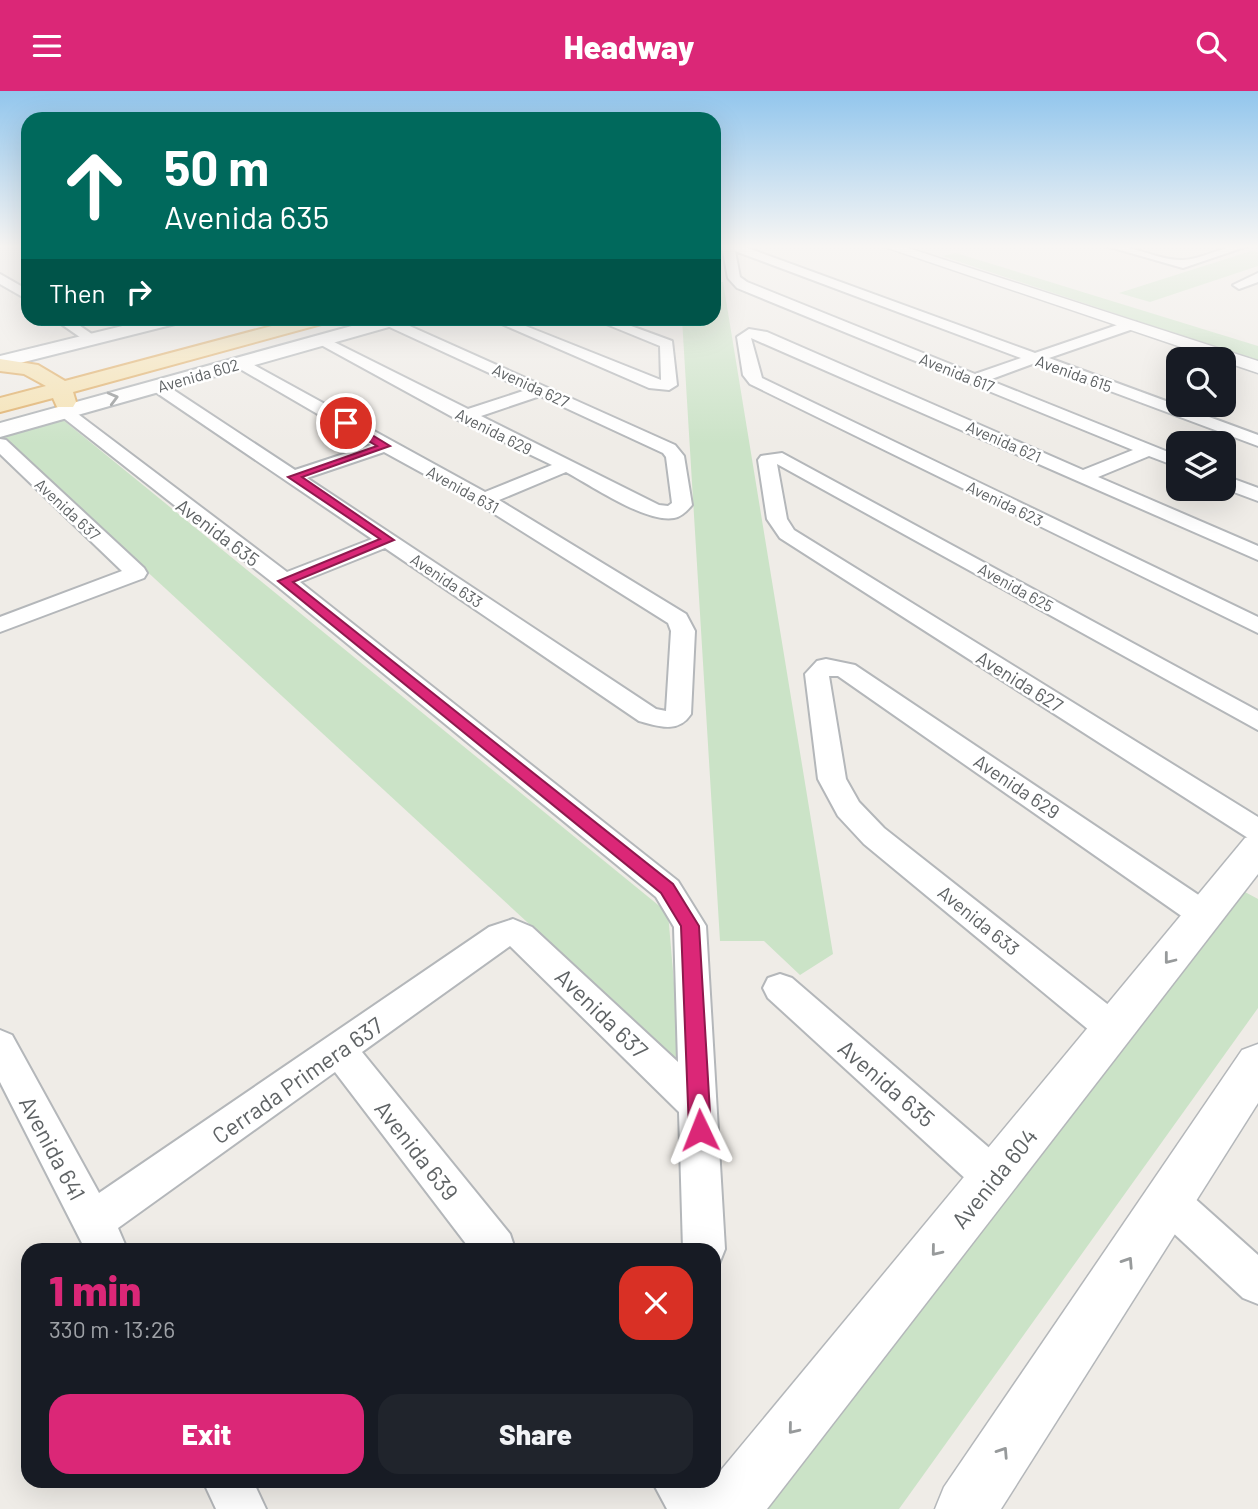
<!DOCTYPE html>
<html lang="en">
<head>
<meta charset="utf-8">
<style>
	:root { --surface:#171b24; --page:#20242c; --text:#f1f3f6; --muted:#9ea1a6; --accent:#db2777 }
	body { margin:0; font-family:Barlow,sans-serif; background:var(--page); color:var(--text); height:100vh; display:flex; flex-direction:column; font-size:26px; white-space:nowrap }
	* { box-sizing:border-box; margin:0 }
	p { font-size:23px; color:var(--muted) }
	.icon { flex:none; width:38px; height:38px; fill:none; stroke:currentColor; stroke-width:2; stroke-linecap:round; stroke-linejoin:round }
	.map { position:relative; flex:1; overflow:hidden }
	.side { position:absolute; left:21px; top:1152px; width:700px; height:245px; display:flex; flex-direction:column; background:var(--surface); border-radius:21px; box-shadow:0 7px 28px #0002 }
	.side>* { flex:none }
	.guide { position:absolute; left:21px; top:21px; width:700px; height:214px; border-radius:21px; box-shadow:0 7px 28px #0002; background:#00695c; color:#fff; overflow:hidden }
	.tools { position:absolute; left:1166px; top:256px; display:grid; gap:14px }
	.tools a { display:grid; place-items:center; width:70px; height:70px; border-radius:14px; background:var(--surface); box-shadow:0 7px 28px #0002; font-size:35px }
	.pin { position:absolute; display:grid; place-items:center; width:60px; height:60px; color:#fff; margin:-30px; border:4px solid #fff; border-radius:50%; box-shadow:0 2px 7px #0007 }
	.me { position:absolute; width:77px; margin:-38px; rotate:358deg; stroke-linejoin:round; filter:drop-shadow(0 0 5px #0008) }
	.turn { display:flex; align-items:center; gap:24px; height:147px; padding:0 28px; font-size:32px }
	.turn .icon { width:91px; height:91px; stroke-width:2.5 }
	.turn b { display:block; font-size:49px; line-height:60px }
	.then { display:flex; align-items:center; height:66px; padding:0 28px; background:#0003; gap:14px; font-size:26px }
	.round { display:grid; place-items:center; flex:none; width:74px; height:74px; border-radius:21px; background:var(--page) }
	.summary { display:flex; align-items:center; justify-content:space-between; height:119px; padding:0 28px }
	h1 { font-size:42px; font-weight:800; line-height:52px; color:var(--accent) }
	.action { display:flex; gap:14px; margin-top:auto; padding:14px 28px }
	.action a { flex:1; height:80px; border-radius:21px; background:var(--accent); color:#fff; font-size:28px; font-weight:800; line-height:80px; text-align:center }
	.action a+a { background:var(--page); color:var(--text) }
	header { display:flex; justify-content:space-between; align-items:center; height:91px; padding:0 28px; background:var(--accent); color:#fff; font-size:32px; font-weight:800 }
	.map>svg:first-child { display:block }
	.green { fill:#cbe3c7 }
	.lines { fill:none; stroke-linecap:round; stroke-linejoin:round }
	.minor-casing { stroke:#b4b7ba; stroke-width:4 }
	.tertiary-casing { stroke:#b4b7ba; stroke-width:3 }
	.secondary-casing { stroke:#b3b7ba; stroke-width:4 }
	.primary-casing { stroke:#e0b26f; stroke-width:4 }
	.minor { fill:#fff; fill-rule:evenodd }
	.tertiary { fill:#fff; fill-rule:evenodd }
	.secondary { fill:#fff; fill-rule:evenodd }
	.primary { fill:#f5e3b6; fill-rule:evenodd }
	.oneway { stroke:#979a9b }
	.route { fill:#db2777; stroke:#8e194d; stroke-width:2 }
	.labels { text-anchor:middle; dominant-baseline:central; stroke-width:5; stroke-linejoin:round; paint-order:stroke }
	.far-street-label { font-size:16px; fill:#5f6365; stroke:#fff }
	.street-label { font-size:19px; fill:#5f6365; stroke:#fff }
	.near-street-label { font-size:23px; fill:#5f6365; stroke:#fff }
</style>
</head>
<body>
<header><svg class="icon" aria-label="menu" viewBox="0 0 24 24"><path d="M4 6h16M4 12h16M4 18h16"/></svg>Headway<svg class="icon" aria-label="search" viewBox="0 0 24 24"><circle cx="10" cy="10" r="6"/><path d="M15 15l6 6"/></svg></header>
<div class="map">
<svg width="1258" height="1418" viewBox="0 0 1258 1418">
	<rect width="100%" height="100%" fill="#efece7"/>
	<g class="green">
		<path d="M1251 160 1258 161V175L1150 211 1119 202Z"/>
		<path d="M956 162 1258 255V270L942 165Z"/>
		<path d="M714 191H723L833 863 800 884 764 850H720L682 228H714Z"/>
		<path d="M62 328 668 822 681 973 0 345Z"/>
		<path d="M1245 801 1258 808V917L899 1418H768Z"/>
	</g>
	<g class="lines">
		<g class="minor-casing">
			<g id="minor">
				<path d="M722 155H742L1035 262 1126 231H1136V237L1049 267 1258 344V355L1035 272 989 289 1178 365V376L1149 365 1098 386 1258 455V469L751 247 762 287 1258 526V542L750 293 743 284 737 246 749 238 767 241 1083 379 1133 359 737 197 728 187ZM735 160 1021 267 975 283 747 191 740 186Z"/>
				<path d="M1106 155C1133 153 1158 170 1183 169 1205 168 1224 153 1248 155L1183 177Z"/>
				<path d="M1258 182V191L1239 198 1233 194Z"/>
				<path d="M0 183 28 199V209L0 193Z"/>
				<path d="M54 228H70L99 248 92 252 87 251Z"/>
				<path d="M383 228H394L675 354 684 365 692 414C687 420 681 426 674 427 646 432 592 395 566 381L499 409 686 523 695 540 691 623C678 643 658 635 639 630L385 457 300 491 678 790 706 835 725 1158 719 1173 714 1174V1158H683L679 1021 510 855 362 961 510 1143 515 1158H470L335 981 118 1137 127 1158H85L0 991V939L12 944 99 1102 489 836 513 828 532 836 678 971 674 836 656 806 277 495 56 321 64 316 70 317 287 481 372 448 151 298V292H163L295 379 371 354 235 275V269H245L485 401 552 374 458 329 312 249 314 246H324L468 318 526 299 383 233ZM540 305 663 362 666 366 672 412 668 415 659 414 481 325ZM384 361 477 412 668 532 671 540 666 620 656 618 307 387Z"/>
				<path d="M490 228H508L661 289 660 255 594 228H612L672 250 677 294 669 299 649 297Z"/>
				<path d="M0 348 6 349 144 477 147 482 144 487 0 541V526L122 480 0 363Z"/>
				<path d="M782 362 1258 620V639L777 373 787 428 794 439 1258 726V751L1248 747 780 447 767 428 758 369 761 365Z"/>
				<path d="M1223 384 1258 397V410L1223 397Z"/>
				<path d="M826 568 855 574 1215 815 1220 824 1215 833 1204 836 1193 833 838 585H829L846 688 859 711 884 737 1125 927 1130 938 1125 949 1113 953 1101 949 864 753 838 725 818 688 805 583 817 570Z"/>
				<path d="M780 883 792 887 1008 1073 1014 1087 1008 1101 994 1106 980 1101 768 907 763 897 768 887Z"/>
				<path d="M1168 1090 1182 1096 1258 1164V1213L1243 1207 1154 1124 1148 1110 1154 1096Z"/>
				<path d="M203 1390H253L266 1418H216Z"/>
				<path d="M652 1390H706L722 1418H667Z"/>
			</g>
		</g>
		<g class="tertiary-casing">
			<g id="tertiary">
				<path d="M882 155H902L1258 270V282Z"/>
				<path d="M1258 743V783L767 1418H698L707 1396 1245 747Z"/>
				<path d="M1258 953V1012L1001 1418H935L944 1396 1242 959Z"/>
			</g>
		</g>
		<g class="secondary-casing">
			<g id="secondary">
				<path d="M151 228H182L179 232 0 277V265Z"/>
				<path d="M377 228H406L403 232 0 346V332Z"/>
			</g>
		</g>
		<g class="primary-casing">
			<path id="primary" d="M298 228H328L325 232 73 301 76 311 73 316H57L53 307 0 321V307L46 295 24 283 0 280V268L38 274 65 290Z"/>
		</g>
		<use href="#minor" class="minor"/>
		<use href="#tertiary" class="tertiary"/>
		<use href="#secondary" class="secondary"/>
		<use href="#primary" class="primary"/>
	</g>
	<defs><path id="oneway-chevron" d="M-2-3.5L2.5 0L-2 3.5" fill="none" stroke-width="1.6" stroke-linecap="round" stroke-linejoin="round" transform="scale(1.75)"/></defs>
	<g class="oneway">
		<use href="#oneway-chevron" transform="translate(113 307) rotate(-15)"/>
		<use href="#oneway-chevron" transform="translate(1169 868) rotate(128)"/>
		<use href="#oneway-chevron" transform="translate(936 1160) rotate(129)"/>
		<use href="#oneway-chevron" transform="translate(1128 1171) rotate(-57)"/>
		<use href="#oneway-chevron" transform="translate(793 1338) rotate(129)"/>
		<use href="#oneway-chevron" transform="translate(1003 1361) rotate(-57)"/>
	</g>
	<linearGradient id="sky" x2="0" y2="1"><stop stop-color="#92c6ed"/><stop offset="0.44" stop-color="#f8f6f4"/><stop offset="1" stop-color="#f8f6f4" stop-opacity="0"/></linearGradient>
	<rect width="1258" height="353" fill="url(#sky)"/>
	<path class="route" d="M342 330H349L390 355 302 386 394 449 293 491 673 793 699 835 711 1039 708 1046 700 1049 693 1046 689 1039 681 835 661 802 278 490 380 448 288 386 377 355 342 335Z"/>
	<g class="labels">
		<g class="far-street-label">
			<text transform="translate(957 281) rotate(22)">Avenida 617</text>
			<text transform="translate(1074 282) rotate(20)">Avenida 615</text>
			<text transform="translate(198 284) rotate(-16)">Avenida 602</text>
			<text transform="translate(531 294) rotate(25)">Avenida 627</text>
			<text transform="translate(494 340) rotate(27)">Avenida 629</text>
			<text transform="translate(1004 350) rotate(24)">Avenida 621</text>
			<text transform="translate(463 398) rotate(29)">Avenida 631</text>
			<text transform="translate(1005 412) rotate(26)">Avenida 623</text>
			<text transform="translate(68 418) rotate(43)">Avenida 637</text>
			<text transform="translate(447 489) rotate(34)">Avenida 633</text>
			<text transform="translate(1016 496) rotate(29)">Avenida 625</text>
		</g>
		<g class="street-label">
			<text transform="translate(218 441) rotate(37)">Avenida 635</text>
			<text transform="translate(1020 590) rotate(32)">Avenida 627</text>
			<text transform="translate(1017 695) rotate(34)">Avenida 629</text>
			<text transform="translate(979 829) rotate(39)">Avenida 633</text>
		</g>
		<g class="near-street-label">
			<text transform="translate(602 922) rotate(44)">Avenida 637</text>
			<text transform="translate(297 989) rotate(-35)">Cerrada Primera 637</text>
			<text transform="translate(887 992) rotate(41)">Avenida 635</text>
			<text transform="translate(53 1057) rotate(62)">Avenida 641</text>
			<text transform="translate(417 1059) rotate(52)">Avenida 639</text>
			<text transform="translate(994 1087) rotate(-51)">Avenida 604</text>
		</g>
	</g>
</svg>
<div class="tools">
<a><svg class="icon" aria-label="search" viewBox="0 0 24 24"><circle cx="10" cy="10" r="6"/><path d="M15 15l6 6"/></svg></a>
<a><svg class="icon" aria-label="layers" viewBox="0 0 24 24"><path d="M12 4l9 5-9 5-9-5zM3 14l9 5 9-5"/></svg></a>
</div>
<div class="pin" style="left:346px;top:332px;background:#d93025"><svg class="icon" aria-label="arrive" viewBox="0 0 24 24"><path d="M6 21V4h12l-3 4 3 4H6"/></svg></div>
<svg class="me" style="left:700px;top:1039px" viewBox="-20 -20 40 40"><path d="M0-17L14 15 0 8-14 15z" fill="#db2777" stroke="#fff" stroke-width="4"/></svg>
<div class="guide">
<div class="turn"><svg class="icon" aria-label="ahead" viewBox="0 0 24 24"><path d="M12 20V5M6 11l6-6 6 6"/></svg><div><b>50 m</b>Avenida 635</div></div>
<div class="then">Then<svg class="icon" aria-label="right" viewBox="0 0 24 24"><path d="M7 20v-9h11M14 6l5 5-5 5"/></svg></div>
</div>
<section class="side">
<div class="summary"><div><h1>1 min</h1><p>330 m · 13:26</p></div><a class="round" style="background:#d93025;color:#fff"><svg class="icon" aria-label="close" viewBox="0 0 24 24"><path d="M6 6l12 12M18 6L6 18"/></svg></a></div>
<div class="action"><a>Exit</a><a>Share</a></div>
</section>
</div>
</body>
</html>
